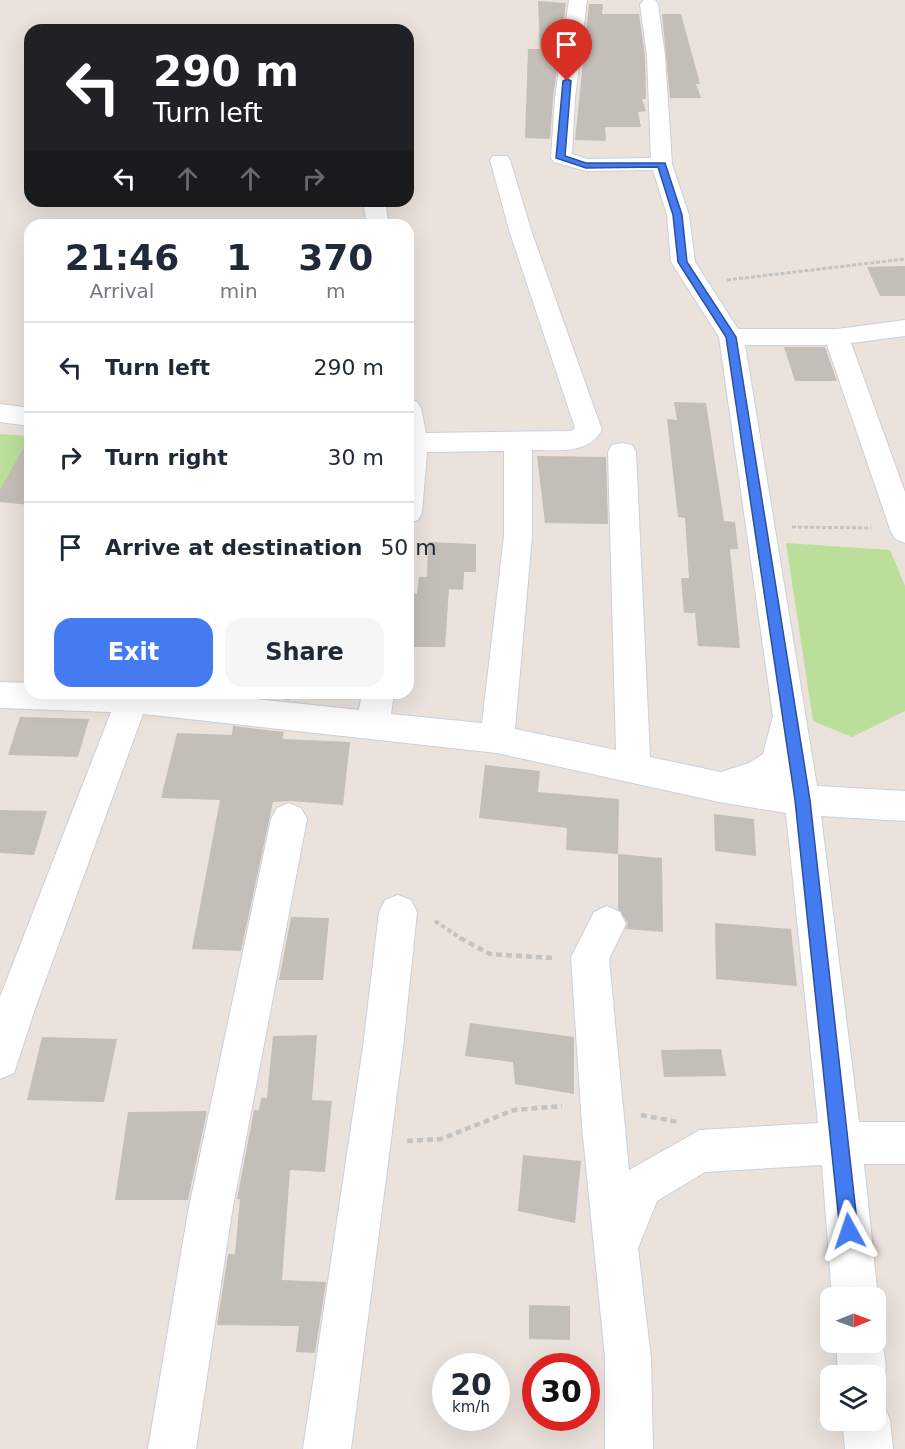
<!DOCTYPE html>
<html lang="en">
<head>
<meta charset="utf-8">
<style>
	:root { --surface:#fff; --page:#f6f6f7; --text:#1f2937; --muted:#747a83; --line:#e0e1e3; --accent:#447bf0 }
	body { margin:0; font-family:"DejaVu Sans",sans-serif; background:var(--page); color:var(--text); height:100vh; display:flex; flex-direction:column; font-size:22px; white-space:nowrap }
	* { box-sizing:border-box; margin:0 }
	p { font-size:20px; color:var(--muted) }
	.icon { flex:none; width:33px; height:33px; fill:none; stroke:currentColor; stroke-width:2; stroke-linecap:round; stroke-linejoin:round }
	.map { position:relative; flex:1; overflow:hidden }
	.details { position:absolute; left:24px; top:219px; width:390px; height:480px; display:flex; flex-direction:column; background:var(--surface); border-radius:18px; box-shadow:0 6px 24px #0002 }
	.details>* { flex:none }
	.top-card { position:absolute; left:24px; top:24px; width:390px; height:183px; border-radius:18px; box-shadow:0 6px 24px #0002; background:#202124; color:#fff; overflow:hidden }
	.needle { width:39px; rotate:89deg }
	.buttons { position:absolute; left:820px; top:1287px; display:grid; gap:12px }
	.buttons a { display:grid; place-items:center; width:66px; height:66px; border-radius:12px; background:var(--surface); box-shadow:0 6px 24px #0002; font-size:30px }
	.speed { position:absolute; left:432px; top:1353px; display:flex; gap:12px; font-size:30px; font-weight:700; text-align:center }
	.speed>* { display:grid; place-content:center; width:78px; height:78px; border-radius:50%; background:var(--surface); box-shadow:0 6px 24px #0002; line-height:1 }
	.speed small { font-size:15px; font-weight:400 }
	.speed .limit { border:9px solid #d22; background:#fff; color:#111 }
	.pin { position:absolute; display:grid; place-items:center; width:51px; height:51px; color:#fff; margin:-62px -26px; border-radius:50% 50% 50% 0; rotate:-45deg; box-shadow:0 0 6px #0007 }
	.pin .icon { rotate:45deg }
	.me { position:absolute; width:66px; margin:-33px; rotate:355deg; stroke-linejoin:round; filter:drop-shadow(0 0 4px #0008) }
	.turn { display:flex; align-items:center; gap:21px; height:126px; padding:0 30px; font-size:27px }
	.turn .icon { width:78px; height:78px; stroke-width:2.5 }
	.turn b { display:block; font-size:42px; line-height:51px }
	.lanes { display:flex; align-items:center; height:57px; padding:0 30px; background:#0003; justify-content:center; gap:30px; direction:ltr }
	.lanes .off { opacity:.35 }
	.eta { display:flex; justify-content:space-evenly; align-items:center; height:102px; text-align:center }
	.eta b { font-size:36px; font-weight:700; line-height:42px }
	.button { display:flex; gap:12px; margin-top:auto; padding:12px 30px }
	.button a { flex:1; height:69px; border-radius:18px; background:var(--accent); color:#fff; font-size:24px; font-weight:700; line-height:69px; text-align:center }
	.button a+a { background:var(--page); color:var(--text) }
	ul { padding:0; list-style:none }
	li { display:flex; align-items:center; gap:18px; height:90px; padding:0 30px; border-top:2px solid var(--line) }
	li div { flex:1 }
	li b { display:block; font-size:22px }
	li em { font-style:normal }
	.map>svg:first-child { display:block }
	.green { fill:#bbdf9b }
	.building { fill:#c3beb7 }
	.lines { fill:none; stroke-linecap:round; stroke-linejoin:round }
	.street-casing { stroke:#cacfda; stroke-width:2 }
	.path-far2 { stroke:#c3c3c3; stroke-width:3; stroke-dasharray:4 2; stroke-linecap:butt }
	.path-far1 { stroke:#c3c3c3; stroke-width:4; stroke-dasharray:4.5 3; stroke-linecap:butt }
	.path { stroke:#c3c3c3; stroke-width:4.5; stroke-dasharray:6 4; stroke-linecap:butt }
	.street { fill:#fff; fill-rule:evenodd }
	.route { fill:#447bf0; stroke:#2c509c; stroke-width:1.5 }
</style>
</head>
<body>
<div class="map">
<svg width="905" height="1449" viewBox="0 0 905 1449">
	<rect width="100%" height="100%" fill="#ebe2dc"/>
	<g class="green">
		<path d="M0 434 29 436 0 499Z"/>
		<path d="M786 543 890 550 905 586V711L852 737 813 721Z"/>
	</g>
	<g class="building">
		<path d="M538 1 566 3 553 98 550 139 525 138 528 49H540Z"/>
		<path d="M589 4H603L602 14H639L645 56 646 99H642L646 111 638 112 641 127H605L606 141 575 140Z"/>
		<path d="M662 14H681L700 84H696L701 98H670Z"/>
		<path d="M905 266V296H880L867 267Z"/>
		<path d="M784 347H825L837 381H795Z"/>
		<path d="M674 402 706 403 724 521 735 522 738 549H730L740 648 698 646 695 613H684L681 578H689L685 518 678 517 667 419 677 420Z"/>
		<path d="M30 436V505L0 502V490Z"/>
		<path d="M537 456 606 457 608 524 545 523Z"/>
		<path d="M428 542 476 544V572H464L463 590 449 589 445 647H410L412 593 417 594 419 577H427Z"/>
		<path d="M241 693H292L290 700Z"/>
		<path d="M20 717 89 719 78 757 8 755Z"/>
		<path d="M233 726 284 732 282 739 350 742 343 805 290 801 273 802 241 951 192 949 220 800 161 798 177 733 232 735Z"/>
		<path d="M485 765 540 771 538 792 619 799 618 854 566 850 567 828 479 818Z"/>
		<path d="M0 810 47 811 34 855 0 853Z"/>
		<path d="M714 814 754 819 756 856 715 851Z"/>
		<path d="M618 854 662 858 663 932 626 929 628 923 618 909Z"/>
		<path d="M291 917 329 918 323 980H279Z"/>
		<path d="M715 923 791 929 797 986 716 979Z"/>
		<path d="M470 1023 574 1037V1094L515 1084 513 1062 465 1056Z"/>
		<path d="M317 1035 312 1100 332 1101 325 1172 290 1170 282 1280 326 1282 315 1353 296 1352 299 1326 217 1325 228 1254H235L240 1199H237L254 1110H259L261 1098H267L273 1036Z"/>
		<path d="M42 1037 117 1039 104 1102 27 1100Z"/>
		<path d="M721 1049 726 1076 664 1077 661 1050Z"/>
		<path d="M207 1111 188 1200H115L128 1112Z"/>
		<path d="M523 1155 581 1161 575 1223 518 1211Z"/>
		<path d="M529 1305 570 1306V1340L529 1339Z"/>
	</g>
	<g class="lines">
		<g class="street-casing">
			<g id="street">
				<path d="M569 0H587L575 98 572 154 587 159 651 158 647 56 640 4 644 0H655L658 4 665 56 672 164 689 215 695 262 738 329H837L905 320V336L851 343 905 492V543L895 539 891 532 827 345H745L817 786 905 791V821L821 816 859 1122H905V1164H864L878 1298 876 1302V1298H832L822 1165 705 1172 657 1201 638 1248 651 1358 653 1449H605V1358L582 1126 571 957 594 912 607 906 620 912 626 924 609 959 629 1170 700 1130 818 1123 786 813 719 802 497 753 143 714 36 1006 14 1073 0 1079V997L111 712 0 708V682L30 683V693H201L359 710 362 693H394L391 714 482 723 504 536V451L427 452 422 513 418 520 408 523V399L417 402 421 408 426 433 571 431 575 428 510 233 490 160 493 156H507L510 160 532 233 602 430C587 455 558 450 532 450V536L515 729 616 750 608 452 612 445 622 443 632 445 636 452 650 757 721 772 749 763 763 754 773 716 719 337 671 262 667 215 653 170 586 171 554 162 551 158 555 98Z"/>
				<path d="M363 201H385L389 225H367Z"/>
				<path d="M0 404 30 408V426L0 422Z"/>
				<path d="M289 803 301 808 307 819 232 1212 196 1449H148L188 1212 271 819 277 808Z"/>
				<path d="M398 895 411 900 417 912 403 1047 351 1449H303L363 1047 379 912 385 900Z"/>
				<path d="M876 1327C884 1346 893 1379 876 1394V1376H838L836 1342H876Z"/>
				<path d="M876 1400 883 1403 890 1420 893 1449H845L842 1420H876Z"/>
			</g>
		</g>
		<g class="path-far2">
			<path d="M727 280 905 259"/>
			<path d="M792 527 871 528"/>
		</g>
		<path class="path-far1" d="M435 921 462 939"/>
		<g class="path">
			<path d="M460 938 490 954 553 958"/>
			<path d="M641 1115 678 1122"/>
			<path d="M407 1141 441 1139 514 1110 562 1106"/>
		</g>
		<use href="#street" class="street"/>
	</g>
	<path class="route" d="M567 79 571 81 565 156 586 163H665L682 215 687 262 736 337 810 800 858 1231 856 1237 849 1240 843 1237 840 1231 795 800 726 337 678 262 673 215 658 167 586 168 556 158 563 81Z"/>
</svg>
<div class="buttons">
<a><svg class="needle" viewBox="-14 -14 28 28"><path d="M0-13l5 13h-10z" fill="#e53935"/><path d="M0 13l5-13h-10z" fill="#747a83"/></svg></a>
<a><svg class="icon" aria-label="layers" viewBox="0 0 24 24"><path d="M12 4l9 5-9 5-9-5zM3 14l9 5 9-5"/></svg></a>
</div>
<div class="speed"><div>20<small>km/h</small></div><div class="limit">30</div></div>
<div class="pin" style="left:567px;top:81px;background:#d93025"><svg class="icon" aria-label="arrive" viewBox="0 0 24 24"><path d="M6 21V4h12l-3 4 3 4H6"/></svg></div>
<svg class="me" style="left:849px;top:1231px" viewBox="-20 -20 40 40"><path d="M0-17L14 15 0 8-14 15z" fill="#447bf0" stroke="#fff" stroke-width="4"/></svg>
<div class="top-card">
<div class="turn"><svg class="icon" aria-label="left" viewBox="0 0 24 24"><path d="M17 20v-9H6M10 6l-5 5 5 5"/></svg><div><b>290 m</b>Turn left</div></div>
<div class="lanes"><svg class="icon" aria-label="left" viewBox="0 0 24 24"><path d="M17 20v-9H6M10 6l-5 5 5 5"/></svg><svg class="icon off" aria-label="ahead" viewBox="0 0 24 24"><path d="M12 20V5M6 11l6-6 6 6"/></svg><svg class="icon off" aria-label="ahead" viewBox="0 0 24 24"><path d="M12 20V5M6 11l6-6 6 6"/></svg><svg class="icon off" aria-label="right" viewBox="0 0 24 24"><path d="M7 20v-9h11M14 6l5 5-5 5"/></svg></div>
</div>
<section class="details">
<div class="eta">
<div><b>21:46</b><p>Arrival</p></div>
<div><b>1</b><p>min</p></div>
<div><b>370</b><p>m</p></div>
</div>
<ul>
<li><svg class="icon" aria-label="left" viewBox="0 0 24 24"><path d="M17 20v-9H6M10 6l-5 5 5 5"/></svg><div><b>Turn left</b></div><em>290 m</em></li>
<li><svg class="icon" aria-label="right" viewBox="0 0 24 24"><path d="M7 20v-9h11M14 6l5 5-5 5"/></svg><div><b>Turn right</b></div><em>30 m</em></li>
<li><svg class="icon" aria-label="arrive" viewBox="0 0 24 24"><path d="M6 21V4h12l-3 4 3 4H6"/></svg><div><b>Arrive at destination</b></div><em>50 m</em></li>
</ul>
<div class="button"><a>Exit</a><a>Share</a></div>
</section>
</div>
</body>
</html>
